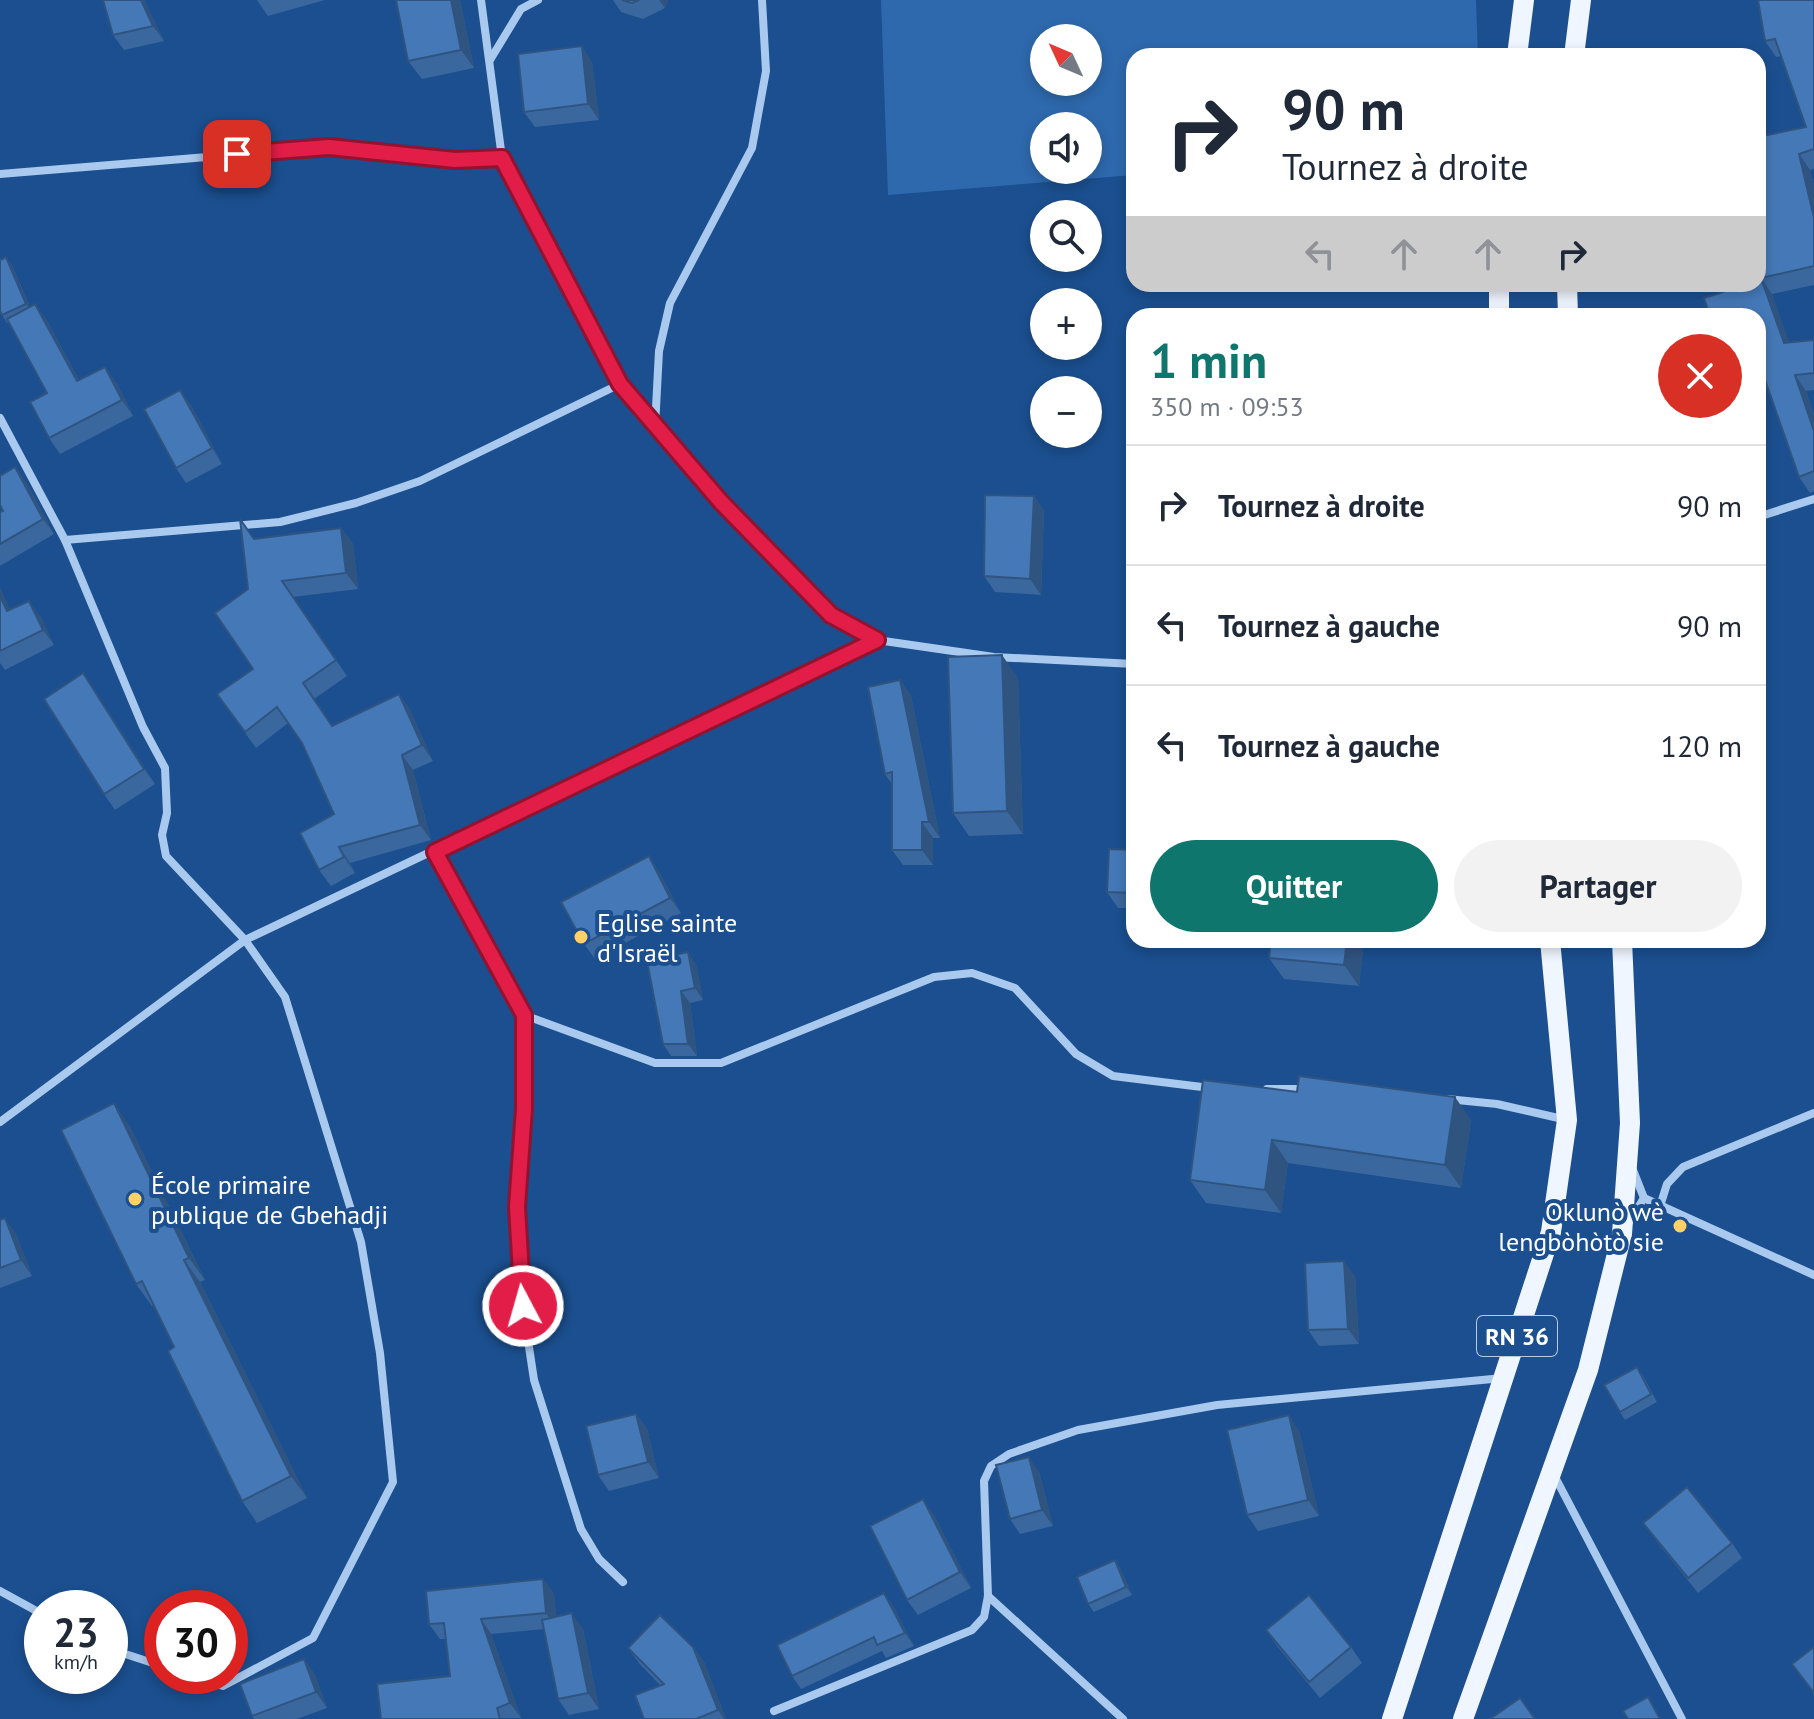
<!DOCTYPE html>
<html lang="fr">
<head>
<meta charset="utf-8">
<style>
	:root { --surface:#fff; --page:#f2f2f3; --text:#1f2937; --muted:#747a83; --line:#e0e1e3; --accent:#0f766e }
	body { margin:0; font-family:"PT Sans",sans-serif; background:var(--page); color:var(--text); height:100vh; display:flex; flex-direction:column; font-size:30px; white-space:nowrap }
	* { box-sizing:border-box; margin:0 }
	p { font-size:26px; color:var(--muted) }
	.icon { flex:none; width:44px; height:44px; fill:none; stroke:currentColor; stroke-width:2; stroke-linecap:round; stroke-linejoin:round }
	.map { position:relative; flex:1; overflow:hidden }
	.side { position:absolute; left:1126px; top:308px; width:640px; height:640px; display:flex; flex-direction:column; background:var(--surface); border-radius:24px; box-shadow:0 4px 12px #0003 }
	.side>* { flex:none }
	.guide { position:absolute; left:1126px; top:48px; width:640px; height:244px; border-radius:24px; box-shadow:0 4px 12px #0003; background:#fff; color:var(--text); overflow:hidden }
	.needle { width:52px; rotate:314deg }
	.buttons { position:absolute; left:1030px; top:24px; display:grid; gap:16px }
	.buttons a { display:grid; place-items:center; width:72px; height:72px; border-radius:50%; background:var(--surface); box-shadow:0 4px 12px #0003; font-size:40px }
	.speed { position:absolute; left:24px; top:1590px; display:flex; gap:16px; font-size:40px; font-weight:700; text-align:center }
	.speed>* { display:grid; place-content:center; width:104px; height:104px; border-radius:50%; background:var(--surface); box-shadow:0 4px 12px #0003; line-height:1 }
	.speed small { font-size:20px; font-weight:400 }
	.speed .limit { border:12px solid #d22; background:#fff; color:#111 }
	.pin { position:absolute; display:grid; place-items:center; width:68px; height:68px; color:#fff; margin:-34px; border-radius:16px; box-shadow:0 4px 12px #0006 }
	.me { position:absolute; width:88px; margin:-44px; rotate:354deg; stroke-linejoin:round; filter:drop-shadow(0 0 6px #0008) }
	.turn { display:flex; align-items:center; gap:28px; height:168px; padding:0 24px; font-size:36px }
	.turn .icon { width:104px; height:104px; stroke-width:2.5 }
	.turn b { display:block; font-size:56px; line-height:68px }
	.lanes { display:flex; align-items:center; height:76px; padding:0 24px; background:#0003; justify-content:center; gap:40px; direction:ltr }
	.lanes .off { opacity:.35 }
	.round { display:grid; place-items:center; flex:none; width:84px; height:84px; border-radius:42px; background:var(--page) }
	.head { display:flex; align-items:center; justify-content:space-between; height:136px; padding:0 24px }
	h1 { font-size:48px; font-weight:700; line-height:60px; color:var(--accent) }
	.cta { display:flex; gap:16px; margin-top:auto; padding:16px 24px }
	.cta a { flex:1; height:92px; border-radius:48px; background:var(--accent); color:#fff; font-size:32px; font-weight:700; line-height:92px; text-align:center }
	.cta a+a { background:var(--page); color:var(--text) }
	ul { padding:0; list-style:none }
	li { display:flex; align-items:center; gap:24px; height:120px; padding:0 24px; border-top:2px solid var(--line) }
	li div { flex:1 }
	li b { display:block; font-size:30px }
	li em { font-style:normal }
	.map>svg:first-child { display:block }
	.green { fill:#2e69ad; fill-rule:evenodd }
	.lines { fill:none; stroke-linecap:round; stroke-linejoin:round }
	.street { stroke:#a9c9ee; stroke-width:8 }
	.primary { stroke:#f0f6ff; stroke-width:20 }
	.wall { fill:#3a679d }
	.shaded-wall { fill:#305480 }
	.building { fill:#4478b7; stroke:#305480; stroke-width:2 }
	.route-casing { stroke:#92132f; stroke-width:20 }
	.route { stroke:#e11d48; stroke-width:14 }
	.poi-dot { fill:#ffd166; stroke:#1b4f8f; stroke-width:3 }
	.labels { text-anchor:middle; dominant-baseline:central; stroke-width:8; stroke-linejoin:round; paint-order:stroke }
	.shield { fill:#1b4f8f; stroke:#bbcadd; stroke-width:2 }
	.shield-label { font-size:24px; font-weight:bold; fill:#fff }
	.poi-label { font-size:26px; fill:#fff; stroke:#1b4f8f; text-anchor:start }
</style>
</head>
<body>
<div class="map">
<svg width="1814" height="1719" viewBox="0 0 1814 1719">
	<rect width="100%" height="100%" fill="#1b4f8f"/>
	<path class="green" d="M881 0H1476L1478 56H1134V175L888 195ZM1044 38H1088V82H1044ZM1044 126H1088V170H1044Z"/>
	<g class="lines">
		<g class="street">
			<path d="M481 0 502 158 620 384 721 502 773 556 831 615 877 640 994 657 1134 664"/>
			<path d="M490 60 521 9 538 0"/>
			<path d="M0 174 329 147 455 160 502 158"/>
			<path d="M0 418 65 540 143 727 165 768 167 813 162 835 166 856 245 940 285 997 361 1242 380 1353 393 1482 313 1638 223 1686 192 1676"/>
			<path d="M655 427 659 351 670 303 752 148 766 71 762 0"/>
			<path d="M1758 517 1814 499"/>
			<path d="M65 540 280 522 356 503 420 481 620 384"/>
			<path d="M435 852 524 1015 655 1063H721L934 977 972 973 1015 988 1076 1054 1113 1076 1210 1088"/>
			<path d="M524 1015V1109L517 1207 519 1281 534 1380 581 1529 599 1559 623 1582"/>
			<path d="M1267 1089H1306"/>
			<path d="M1447 1099 1497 1104 1567 1120"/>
			<path d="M0 1122 245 940 877 640"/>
			<path d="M1633 1170 1644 1198"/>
			<path d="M1661 1203 1667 1184 1683 1167 1814 1113"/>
			<path d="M1629 1222 1644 1198 1814 1275"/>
			<path d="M1554 1475 1682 1719"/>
			<path d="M0 1591 42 1614"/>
			<path d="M988 1596 1123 1719"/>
			<path d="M110 1649 162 1666"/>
			<path d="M774 1711 972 1630 984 1617 988 1596 984 1481 991 1466 1009 1454 1078 1430 1217 1405 1503 1378"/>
		</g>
		<g class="primary">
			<path d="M1517 56 1524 0"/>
			<path d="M1574 56 1581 0"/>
			<path d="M1567 284 1568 316"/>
			<path d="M1499 316V284"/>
			<path d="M1392 1719 1551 1232 1567 1120 1550 940"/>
			<path d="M1463 1719 1588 1370 1622 1234 1630 1123 1622 940"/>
		</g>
	</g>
	<g class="wall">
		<path d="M144 0 164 41 124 50 113 35Z"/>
		<path d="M257 0H325L268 16Z"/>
		<path d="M396 0H460L474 68 422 79 408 61Z"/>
		<path d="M613 0H668L665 8 643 19 621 12Z"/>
		<path d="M1814 0V169L1810 170 1814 186V285L1772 294 1789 343 1814 340V390L1806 391 1814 415V491L1810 493 1799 477 1735 288 1806 127 1781 56 1776 57 1765 41Z"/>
		<path d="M592 62 599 120 535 127 524 112Z"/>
		<path d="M12 265 30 307 46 319 79 380 116 382 133 416 60 454 49 438 47 393 9 322 7 323 2 315Z"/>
		<path d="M191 405 222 464 186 483 176 468Z"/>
		<path d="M26 482 54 534 0 566V512L3 511Z"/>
		<path d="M1034 496 1044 511 1041 595 995 592 984 576Z"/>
		<path d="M341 528 353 544 358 589 293 597 347 676 314 699 332 726 399 694 410 710 433 761 413 770 431 840 350 863 355 873 331 886 319 870 334 814 302 743 288 723 256 748 217 694 253 669 248 589 254 539Z"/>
		<path d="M0 588 10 610 40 616 54 645 5 670 0 663Z"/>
		<path d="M83 673 155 784 115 810 104 794Z"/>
		<path d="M1018 678 1023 834 969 836 953 813Z"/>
		<path d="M900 680 911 696 940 838H933V865H903L892 850V784L885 774Z"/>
		<path d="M1134 850V908H1118L1107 892Z"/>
		<path d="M649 856 659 872 681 913 595 959 584 944Z"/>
		<path d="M1232 940H1364L1359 986 1284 979 1269 958 1270 947Z"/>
		<path d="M647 961 696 964 703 1000 690 1003 697 1056H671L663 1044Z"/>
		<path d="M1203 1080 1471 1120 1461 1188 1288 1163 1281 1213 1206 1203 1190 1180Z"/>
		<path d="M129 1125 205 1280 200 1282 307 1498 257 1523 242 1501 174 1347 153 1305 152 1306 136 1284Z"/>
		<path d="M0 1220 16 1234 32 1276 0 1288Z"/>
		<path d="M1355 1276 1359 1344 1319 1346 1308 1330Z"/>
		<path d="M1642 1374 1657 1402 1625 1420 1620 1412Z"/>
		<path d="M636 1414 647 1429 659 1478 609 1491 598 1475Z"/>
		<path d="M1299 1431 1319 1516 1258 1531 1247 1515Z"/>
		<path d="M1039 1472 1053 1526 1020 1534 1010 1519Z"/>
		<path d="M934 1515 971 1588 918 1615 907 1600Z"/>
		<path d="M1643 1523 1732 1543 1742 1558 1698 1593 1654 1538Z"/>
		<path d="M1115 1560 1120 1568 1132 1595 1094 1612 1088 1604Z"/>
		<path d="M543 1579 554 1594 556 1617 583 1629 599 1709 569 1715 558 1699 544 1629 491 1634 521 1718 381 1719 450 1676 445 1639H440L429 1624Z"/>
		<path d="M893 1606 914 1646 886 1658 882 1651 801 1689 792 1676Z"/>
		<path d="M1266 1630 1351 1647 1362 1663 1320 1698 1277 1646Z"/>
		<path d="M693 1647 704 1662 726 1719H644L660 1685 639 1663 628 1648Z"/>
		<path d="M304 1659 315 1675 327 1708 297 1719H254L252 1716Z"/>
	</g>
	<g class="shaded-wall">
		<path d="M141 0H144L164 41 153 26Z"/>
		<path d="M451 0H460L474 68 461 50Z"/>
		<path d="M659 0H668L665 8Z"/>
		<path d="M582 46 592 62 599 120 588 104Z"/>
		<path d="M1799 154 1810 170 1814 186V218Z"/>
		<path d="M6 257 12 265 32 312 26 304Z"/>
		<path d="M1761 278 1772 294 1795 359 1784 343Z"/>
		<path d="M35 304 46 319 88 397 77 381Z"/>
		<path d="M105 367 116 382 133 416 122 400Z"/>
		<path d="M1795 375 1806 391 1814 415V431Z"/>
		<path d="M180 390 191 405 222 464 212 448Z"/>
		<path d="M15 467 26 482 54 534 43 519Z"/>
		<path d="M1034 496 1044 511 1041 595 1030 579Z"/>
		<path d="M341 528 353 544 358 589 346 573Z"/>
		<path d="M0 588 18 627 7 611 0 596Z"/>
		<path d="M29 601 40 616 54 645 43 630Z"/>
		<path d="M1002 655 1018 678 1023 834 1007 811Z"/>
		<path d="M83 673 94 689 155 784 144 769Z"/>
		<path d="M900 680 911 696 940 838 929 822Z"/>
		<path d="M399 694 410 710 433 761 422 745Z"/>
		<path d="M402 755 413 770 431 840 420 825Z"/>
		<path d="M922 822 933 838V865L922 850Z"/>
		<path d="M339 847 350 863 355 873 344 857Z"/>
		<path d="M649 856 659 872 681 913 670 898Z"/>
		<path d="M1347 940H1364L1359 986 1344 965Z"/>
		<path d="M688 952 696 964 703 1000 695 988Z"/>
		<path d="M681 991 690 1003 697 1056 688 1044Z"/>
		<path d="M1455 1097 1471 1120 1461 1188 1445 1165Z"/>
		<path d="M114 1103 129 1125 205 1280 189 1258Z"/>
		<path d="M1272 1140 1288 1163 1281 1213 1265 1190Z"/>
		<path d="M5 1218 16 1234 32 1276 21 1260Z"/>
		<path d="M184 1260 200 1282 307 1498 291 1476Z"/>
		<path d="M1344 1261 1355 1276 1359 1344 1348 1329Z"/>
		<path d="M636 1414 647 1429 659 1478 648 1462Z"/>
		<path d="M1289 1415 1299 1431 1319 1516 1308 1500Z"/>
		<path d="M1029 1457 1039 1472 1053 1526 1042 1510Z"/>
		<path d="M923 1499 934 1515 971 1588 960 1572Z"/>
		<path d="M1115 1560 1120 1568 1132 1595 1126 1587Z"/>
		<path d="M543 1579 554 1594 557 1628 546 1613Z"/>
		<path d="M884 1593 893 1606 914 1646 905 1633Z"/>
		<path d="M572 1613 583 1629 599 1709 588 1693Z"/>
		<path d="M481 1619 491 1634 521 1718 510 1703Z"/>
		<path d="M693 1647 704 1662 726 1719H724L718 1710Z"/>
		<path d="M304 1659 315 1675 327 1708 316 1692Z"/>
	</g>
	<g class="building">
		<path d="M103 0H141L153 26 113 35Z"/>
		<path d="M396 0H451L461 50 408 61Z"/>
		<path d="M622 0H639L632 3Z"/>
		<path d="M1758 0H1814V149L1799 154 1814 218V266L1761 278 1784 343 1814 340V373L1795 375 1814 431V471L1799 477 1758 360V316H1710L1704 298 1735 288 1734 284H1758V137L1806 127 1775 39 1765 41Z"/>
		<path d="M582 46 588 104 524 112 518 54Z"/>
		<path d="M6 257 26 304 2 315 0 311V260Z"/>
		<path d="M35 304 77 381 105 367 122 400 49 438 30 402 47 393 7 319Z"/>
		<path d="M180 390 212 448 176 468 144 409Z"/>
		<path d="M15 467 43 519 0 544V512L3 511 0 505V476Z"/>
		<path d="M985 495 1034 496 1030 579 984 576Z"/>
		<path d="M240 519 254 539 341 528 346 573 282 581 336 660 303 683 332 726 399 694 422 745 402 755 420 825 339 847 344 857 319 870 300 833 334 814 302 743 277 707 245 732 217 694 253 669 215 613 248 589Z"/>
		<path d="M0 596 7 611 29 601 43 630 0 651Z"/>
		<path d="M1002 655 1007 811 953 813 948 657Z"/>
		<path d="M83 673 144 769 104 794 44 699Z"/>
		<path d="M900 680 929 822H922V850H892V772L885 774 868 687Z"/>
		<path d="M1109 849 1134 850V893L1107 892Z"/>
		<path d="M649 856 670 898 584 944 561 902Z"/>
		<path d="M1271 940H1347L1344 965 1269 958Z"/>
		<path d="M688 952 695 988 681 991 688 1044H663L647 961Z"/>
		<path d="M1299 1076 1455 1097 1445 1165 1272 1140 1265 1190 1190 1180 1203 1080 1297 1092Z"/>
		<path d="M114 1103 189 1258 184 1260 291 1476 242 1501 168 1351 174 1347 142 1281 136 1284 61 1130Z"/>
		<path d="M5 1218 21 1260 0 1268V1220Z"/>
		<path d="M1344 1261 1348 1329 1308 1330 1305 1263Z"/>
		<path d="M1637 1367 1651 1394 1620 1412 1604 1385Z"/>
		<path d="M636 1414 648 1462 598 1475 586 1426Z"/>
		<path d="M1289 1415 1308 1500 1247 1515 1227 1430Z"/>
		<path d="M1029 1457 1042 1510 1010 1519 996 1465Z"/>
		<path d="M1687 1487 1732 1543 1688 1578 1643 1523Z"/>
		<path d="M923 1499 960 1572 907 1600 870 1526Z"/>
		<path d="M1115 1560 1126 1587 1088 1604 1077 1577Z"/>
		<path d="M543 1579 546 1613 481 1619 510 1703 497 1708 500 1719H381L377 1684 450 1676 444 1623 429 1624 426 1591Z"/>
		<path d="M884 1593 905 1633 877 1645 874 1637 792 1676 777 1645Z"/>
		<path d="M1309 1595 1351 1647 1309 1682 1266 1630Z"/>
		<path d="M572 1613 588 1693 558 1699 542 1620Z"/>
		<path d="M660 1615 693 1647 718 1710 696 1719H644L635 1695 664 1684 628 1648Z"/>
		<path d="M1814 1647V1693L1792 1664Z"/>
		<path d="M304 1659 316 1692 252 1716 240 1684Z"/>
		<path d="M1648 1697 1660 1719H1628L1623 1711Z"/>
		<path d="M1520 1698 1535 1719H1490Z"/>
	</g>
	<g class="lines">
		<g class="route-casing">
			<path id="route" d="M237 154 329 147 455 160 502 158 620 384 721 502 831 615 877 640 435 852 524 1015V1109L517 1207 523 1306"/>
		</g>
		<use href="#route" class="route"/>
	</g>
	<g class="poi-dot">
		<circle cx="581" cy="937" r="8"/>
		<circle cx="135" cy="1199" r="8"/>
		<circle cx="1680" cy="1226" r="8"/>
	</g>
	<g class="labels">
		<rect class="shield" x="1477" y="1316" width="80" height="40" rx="6"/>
		<g class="shield-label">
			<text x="1517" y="1336">RN 36</text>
		</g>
		<g class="poi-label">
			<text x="597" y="922">Eglise sainte<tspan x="597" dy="30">d'Israël</tspan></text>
			<text x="151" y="1184">École primaire<tspan x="151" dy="30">publique de Gbehadji</tspan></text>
			<text x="1664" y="1211" text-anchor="end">Oklunò wè<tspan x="1664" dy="30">lengbòhòtò sie</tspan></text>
		</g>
	</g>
</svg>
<div class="buttons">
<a><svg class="needle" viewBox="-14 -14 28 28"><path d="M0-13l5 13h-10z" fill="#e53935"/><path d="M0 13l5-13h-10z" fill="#747a83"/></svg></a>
<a><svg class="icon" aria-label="sound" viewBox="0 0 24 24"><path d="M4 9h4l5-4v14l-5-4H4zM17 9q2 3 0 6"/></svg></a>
<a><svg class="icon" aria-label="search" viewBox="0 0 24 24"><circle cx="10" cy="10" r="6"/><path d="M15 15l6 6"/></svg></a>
<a>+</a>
<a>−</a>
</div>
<div class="speed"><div>23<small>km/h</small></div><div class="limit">30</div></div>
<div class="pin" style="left:237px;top:154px;background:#d93025"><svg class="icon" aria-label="arrive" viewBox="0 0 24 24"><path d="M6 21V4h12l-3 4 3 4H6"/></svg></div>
<svg class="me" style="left:523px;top:1306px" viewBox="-20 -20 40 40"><circle r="17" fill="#e11d48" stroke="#fff" stroke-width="3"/><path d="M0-11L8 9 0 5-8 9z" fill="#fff"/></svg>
<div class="guide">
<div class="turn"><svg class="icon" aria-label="right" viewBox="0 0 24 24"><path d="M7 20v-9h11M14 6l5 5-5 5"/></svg><div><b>90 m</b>Tournez à droite</div></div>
<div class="lanes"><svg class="icon off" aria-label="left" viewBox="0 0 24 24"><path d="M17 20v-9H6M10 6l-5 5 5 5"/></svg><svg class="icon off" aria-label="ahead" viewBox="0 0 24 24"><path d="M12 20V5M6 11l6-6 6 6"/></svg><svg class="icon off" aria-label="ahead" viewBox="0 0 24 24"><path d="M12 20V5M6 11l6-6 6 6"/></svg><svg class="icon" aria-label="right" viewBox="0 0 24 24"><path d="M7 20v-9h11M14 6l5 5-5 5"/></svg></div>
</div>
<section class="side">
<div class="head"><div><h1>1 min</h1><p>350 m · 09:53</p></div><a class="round" style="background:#d93025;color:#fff"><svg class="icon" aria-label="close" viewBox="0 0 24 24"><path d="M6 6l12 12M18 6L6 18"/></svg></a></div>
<ul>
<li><svg class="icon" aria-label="right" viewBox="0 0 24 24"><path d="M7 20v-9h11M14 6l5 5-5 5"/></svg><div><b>Tournez à droite</b></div><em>90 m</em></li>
<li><svg class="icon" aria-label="left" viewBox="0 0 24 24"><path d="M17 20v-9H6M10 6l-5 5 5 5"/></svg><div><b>Tournez à gauche</b></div><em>90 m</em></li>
<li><svg class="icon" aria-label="left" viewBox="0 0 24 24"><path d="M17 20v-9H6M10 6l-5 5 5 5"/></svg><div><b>Tournez à gauche</b></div><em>120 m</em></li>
</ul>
<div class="cta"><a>Quitter</a><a>Partager</a></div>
</section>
</div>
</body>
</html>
